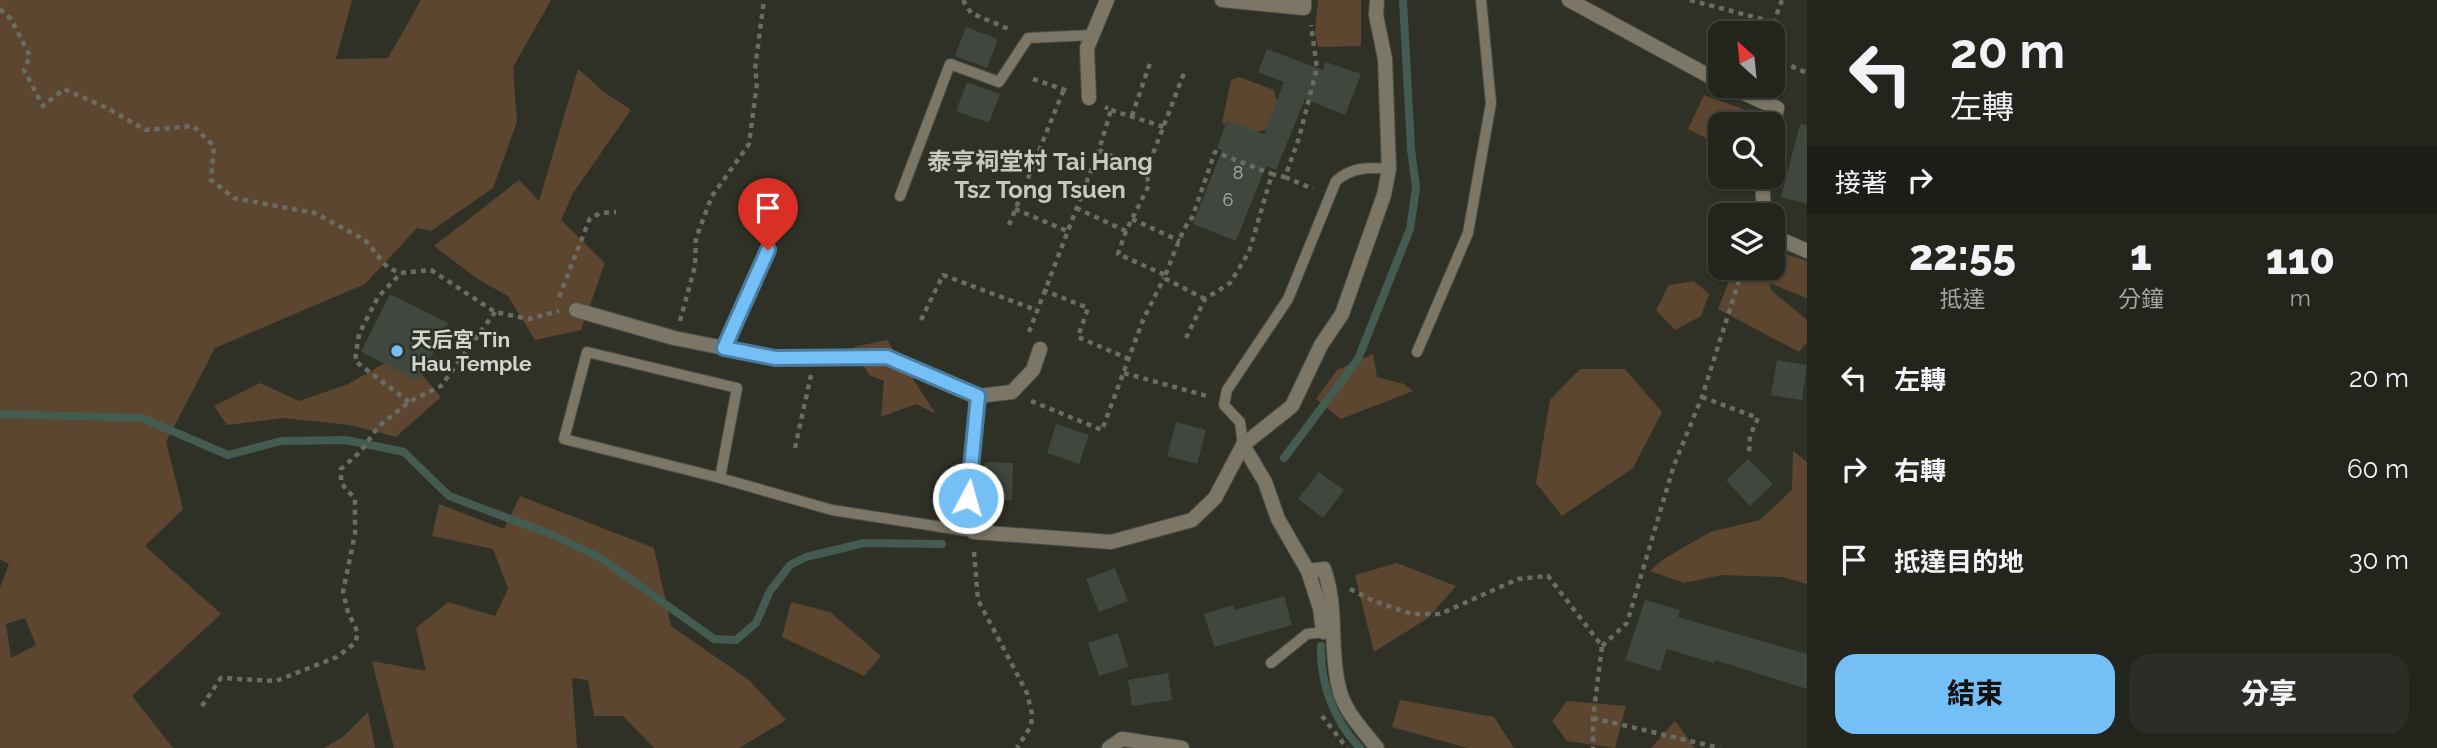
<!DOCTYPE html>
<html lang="zh-TW">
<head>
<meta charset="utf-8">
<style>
	:root { --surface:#23251d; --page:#2b2d26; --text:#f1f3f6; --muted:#a3a5a4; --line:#40423b; --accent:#74c0f6 }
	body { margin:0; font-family:Raleway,"Noto Sans TC",sans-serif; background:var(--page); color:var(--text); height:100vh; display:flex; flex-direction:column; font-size:26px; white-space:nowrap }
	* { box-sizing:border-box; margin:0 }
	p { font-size:23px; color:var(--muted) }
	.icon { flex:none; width:38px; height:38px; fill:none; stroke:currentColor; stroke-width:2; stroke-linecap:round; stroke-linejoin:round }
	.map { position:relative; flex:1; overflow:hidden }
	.panel { display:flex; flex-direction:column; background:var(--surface); width:630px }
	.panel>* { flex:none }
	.top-card { background:#23251d; color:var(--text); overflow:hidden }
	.needle { width:46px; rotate:333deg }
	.tools { position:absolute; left:1708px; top:21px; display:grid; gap:14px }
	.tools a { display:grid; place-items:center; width:77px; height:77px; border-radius:14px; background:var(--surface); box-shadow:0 2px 5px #0004,0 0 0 2px var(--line); font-size:35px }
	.pin { position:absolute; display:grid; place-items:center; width:60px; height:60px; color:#fff; margin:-72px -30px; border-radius:50% 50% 50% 0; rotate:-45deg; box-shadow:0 0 7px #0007 }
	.pin .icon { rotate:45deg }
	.me { position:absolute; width:77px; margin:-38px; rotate:6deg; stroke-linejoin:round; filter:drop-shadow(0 0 5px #0008) }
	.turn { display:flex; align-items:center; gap:24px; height:147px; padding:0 28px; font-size:32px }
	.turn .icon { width:91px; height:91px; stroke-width:2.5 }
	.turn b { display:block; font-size:49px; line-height:60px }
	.then { display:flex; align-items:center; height:66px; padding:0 28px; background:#0003; gap:14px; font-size:26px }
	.eta { display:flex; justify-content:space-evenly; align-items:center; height:119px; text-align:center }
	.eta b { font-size:42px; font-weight:800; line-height:49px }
	.cta { display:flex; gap:14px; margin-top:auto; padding:14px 28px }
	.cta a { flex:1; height:80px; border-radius:21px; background:var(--accent); color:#111; font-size:28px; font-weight:800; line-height:80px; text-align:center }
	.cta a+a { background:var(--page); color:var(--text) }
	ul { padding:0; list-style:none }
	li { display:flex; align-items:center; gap:21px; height:91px; padding:0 28px }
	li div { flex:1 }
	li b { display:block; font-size:26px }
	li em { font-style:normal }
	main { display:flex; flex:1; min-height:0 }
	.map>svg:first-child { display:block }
	.green { fill:#5c462f; fill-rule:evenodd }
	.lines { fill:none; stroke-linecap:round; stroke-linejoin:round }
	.stream { stroke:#445b51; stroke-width:8 }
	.building { fill:#3f473e }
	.service-casing { stroke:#4d4e45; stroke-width:12 }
	.minor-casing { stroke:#4d4e45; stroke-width:16 }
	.path { stroke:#6b6d64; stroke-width:4.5; stroke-dasharray:5 5; stroke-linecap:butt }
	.service { stroke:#7b7666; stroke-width:10 }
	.minor { stroke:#7b7666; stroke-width:14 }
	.route-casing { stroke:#4b7da0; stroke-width:18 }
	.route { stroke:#74c0f6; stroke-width:12 }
	.poi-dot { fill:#74c0f6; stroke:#2f3127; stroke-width:2.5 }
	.labels { text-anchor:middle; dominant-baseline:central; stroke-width:5; stroke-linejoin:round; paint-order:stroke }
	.number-label { font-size:18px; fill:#aeb1aa }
	.poi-label { font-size:21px; font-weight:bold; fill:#d3d4ce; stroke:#2f3127; text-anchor:start }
	.quarter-label { font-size:24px; font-weight:bold; fill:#c6c9bc; stroke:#2f3127 }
</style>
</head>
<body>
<main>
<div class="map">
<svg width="1807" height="748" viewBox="0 0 1807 748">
	<rect width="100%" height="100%" fill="#2f3127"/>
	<g class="green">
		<path d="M0 0H352L336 59 388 58 421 0H551L513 67 517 122 493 188 431 231 417 228 365 284 215 348 166 442 183 509 145 546 221 614 132 696 173 748H0V588L9 564 0 559ZM25 618 36 645 11 658 6 624Z"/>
		<path d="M1318 0H1361V46L1318 47 1315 33Z"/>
		<path d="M578 69 604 92 631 110 573 193 561 220 605 263 581 330 535 340 508 296 479 280 434 246 519 180 539 201Z"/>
		<path d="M1239 77 1274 90 1280 113 1271 128 1253 133 1222 123 1231 80Z"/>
		<path d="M1704 95 1743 109 1752 124H1720V145L1688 129Z"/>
		<path d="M1773 250 1807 261V298L1769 283 1772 291 1807 320V342L1799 352 1718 309 1734 268H1773Z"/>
		<path d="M1694 281 1709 294 1701 316 1675 330 1656 310 1669 285Z"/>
		<path d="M887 340 936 414 916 404 881 417 884 381 869 375 853 347Z"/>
		<path d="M403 353 441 397 396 437 350 425 283 418 227 425 214 406 260 383 299 401 348 384Z"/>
		<path d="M1373 354 1377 377 1404 384 1413 391 1341 419 1316 399 1337 370Z"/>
		<path d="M1580 369H1625L1662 412 1633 468 1562 516 1536 483 1550 400Z"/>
		<path d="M1793 451 1807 462V584L1782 577 1723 575 1684 583 1650 571 1662 560 1710 532 1760 520 1792 490Z"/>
		<path d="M520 496 654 548 671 626 749 680 786 720 739 748H654L623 716H594L588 680 572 678 577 748H394L372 661 426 671 416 628 448 602 495 616 508 589 493 549 432 536 439 504 504 529Z"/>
		<path d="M1397 563 1456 586 1428 618 1374 652 1355 575Z"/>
		<path d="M791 602 830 612 881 656 864 676 782 637Z"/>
		<path d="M1400 700 1494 717 1514 748H1468L1392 727Z"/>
		<path d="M1567 701 1626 706 1615 748 1567 741 1552 721Z"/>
		<path d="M368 712 375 748H324L343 737Z"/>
		<path d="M1675 721 1695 748H1651Z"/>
	</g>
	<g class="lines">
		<g class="stream">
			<path d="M0 414 142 418 228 455 281 441 346 440 404 452 449 496 553 535 601 558 714 639 736 640 756 623 770 591 790 565 806 557 864 543 942 544"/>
			<path d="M1284 458 1358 359 1410 229 1416 188 1411 149 1403 0"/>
			<path d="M1321 646C1320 684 1334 721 1360 748"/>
		</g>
	</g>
	<g class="building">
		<path d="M966 27 998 39 987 68 955 56Z"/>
		<path d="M1267 49 1323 70 1326 62 1361 74 1345 115 1305 99 1276 170 1266 166 1236 241 1193 224 1222 150 1217 148 1227 120 1264 134 1284 82 1258 72Z"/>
		<path d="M967 82 1000 94 989 123 956 111Z"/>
		<path d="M1800 124 1807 125V204L1781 197Z"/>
		<path d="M390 294 448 323 419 381 361 352Z"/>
		<path d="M1777 360 1807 365 1802 400 1771 395Z"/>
		<path d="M1176 422 1206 430 1197 464 1167 456Z"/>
		<path d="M1056 424 1089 435 1079 464 1047 453Z"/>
		<path d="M1748 459 1773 484 1750 506 1726 480Z"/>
		<path d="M985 462 1013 463 1012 500H983Z"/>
		<path d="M1319 472 1344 490 1323 518 1298 499Z"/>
		<path d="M1115 568 1128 601 1099 612 1086 579Z"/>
		<path d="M1284 596 1292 625 1214 647 1204 614 1233 605 1235 610Z"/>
		<path d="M1645 600 1680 610 1678 617 1807 654V689L1715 660 1714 663 1667 649 1660 671 1625 660Z"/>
		<path d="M1118 633 1128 667 1099 676 1088 643Z"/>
		<path d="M1168 673 1172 700 1132 706 1128 680Z"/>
	</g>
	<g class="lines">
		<g class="service-casing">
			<g id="service">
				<path d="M900 196 950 64 999 82 1028 38 1093 35"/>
				<path d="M724 348 768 250"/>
				<path d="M1417 352 1468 233 1491 103 1481 0"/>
				<path d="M1243 445 1240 422 1224 405 1227 390 1288 299 1336 181C1352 167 1368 167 1389 169"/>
				<path d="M720 478 737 388 587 352 564 439 720 478 832 510 974 532"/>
				<path d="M1271 663 1307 634 1323 632"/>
			</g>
		</g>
		<g class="minor-casing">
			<g id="minor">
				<path d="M1222 0 1304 8V0"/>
				<path d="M1569 0 1720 82"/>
				<path d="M1728 86 1777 108 1773 126"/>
				<path d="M1089 98 1087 48 1107 0"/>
				<path d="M1762 177 1764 215"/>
				<path d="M1773 236 1807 251"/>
				<path d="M576 310 674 338 775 358 887 357 978 396 968 498 974 532 1111 542 1192 520 1215 498 1243 445 1292 406 1321 345 1342 314 1384 195 1389 169 1385 59 1376 15 1377 0"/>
				<path d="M978 396 1012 392 1033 370 1040 349"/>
				<path d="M1243 445 1265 482 1278 519 1308 571 1320 608 1323 632"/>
				<path d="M1308 571 1324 569C1338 608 1329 649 1339 688 1344 711 1363 730 1377 748"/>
				<path d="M1109 748 1122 739 1182 748"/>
			</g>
		</g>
		<g class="path">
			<path d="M963 0 971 13 1011 30"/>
			<path d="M1690 0 1773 22"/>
			<path d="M0 9 11 19 30 56 24 70 43 106 64 89 109 109 145 130 193 126 214 146 211 180 234 198 315 213 365 240 388 268 401 273"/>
			<path d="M1770 33 1782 0"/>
			<path d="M1773 58 1807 73"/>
			<path d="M1033 79 1068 91"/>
			<path d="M1111 110 1164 127"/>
			<path d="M1132 116 1150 63"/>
			<path d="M1099 150 1145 172"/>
			<path d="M1285 177 1313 189"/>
			<path d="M1076 208 1126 231 1149 185 1146 172 1184 73"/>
			<path d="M1015 209 1067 231"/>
			<path d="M1132 219 1180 241"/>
			<path d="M1009 225 1064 89"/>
			<path d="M1126 231 1118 254 1165 275"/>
			<path d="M1043 290 1088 308 1078 337 1129 359"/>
			<path d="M559 297 590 218 601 213 616 212"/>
			<path d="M1205 299 1164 278C1170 265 1184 223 1192 218L1215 152 1272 174"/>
			<path d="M921 320 943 275 1036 310"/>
			<path d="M680 321 695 266 696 238 712 196 749 144 757 83 755 69 764 0"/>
			<path d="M1029 332 1099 150 1111 110 1105 107"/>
			<path d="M1186 338 1205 299 1230 283 1249 252 1272 174 1285 177 1299 138 1317 68 1311 25"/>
			<path d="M1124 373 1207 396"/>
			<path d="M1702 397 1758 418 1750 436 1749 453"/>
			<path d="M1031 401 1102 430 1143 320 1164 278"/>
			<path d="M409 402 355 361 359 334 378 297 401 273 431 270 495 312 529 319 559 311"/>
			<path d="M795 448 811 375"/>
			<path d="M974 552 978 600 1027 693 1032 714 1031 726 1017 748"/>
			<path d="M1350 589 1374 601 1412 614H1440L1518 579 1548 576 1602 646 1593 718V748"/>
			<path d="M1602 646 1627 623 1674 465 1702 397 1743 268"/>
			<path d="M202 706 221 678 276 681 337 657 355 643 358 633 348 612 343 592 355 534V499L341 483V469L361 451 378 427 409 402 441 386 495 312"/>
			<path d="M1322 716 1347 748"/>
			<path d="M1593 718 1720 748"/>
		</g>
		<use href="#service" class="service"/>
		<use href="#minor" class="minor"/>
	</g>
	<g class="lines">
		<g class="route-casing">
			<path id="route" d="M768 250 724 348 775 358 887 357 978 396 968 498"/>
		</g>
		<use href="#route" class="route"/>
	</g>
	<circle class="poi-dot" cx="397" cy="351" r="7"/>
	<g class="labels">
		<g class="number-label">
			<text x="1238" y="172">8</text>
			<text x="1228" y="199">6</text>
		</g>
		<g class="poi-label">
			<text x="411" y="339">天后宮 Tin<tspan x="411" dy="24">Hau Temple</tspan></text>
		</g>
		<g class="quarter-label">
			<text x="1040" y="161">泰亨祠堂村 Tai Hang<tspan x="1040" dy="28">Tsz Tong Tsuen</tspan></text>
		</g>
	</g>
</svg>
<div class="tools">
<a><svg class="needle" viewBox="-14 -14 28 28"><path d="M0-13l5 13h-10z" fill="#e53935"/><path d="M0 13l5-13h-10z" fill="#a3a5a4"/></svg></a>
<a><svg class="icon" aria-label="search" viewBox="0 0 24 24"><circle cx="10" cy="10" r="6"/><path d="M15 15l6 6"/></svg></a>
<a><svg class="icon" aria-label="layers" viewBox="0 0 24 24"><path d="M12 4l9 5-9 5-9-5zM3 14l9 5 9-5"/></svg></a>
</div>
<div class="pin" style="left:768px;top:250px;background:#d93025"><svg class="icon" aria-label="arrive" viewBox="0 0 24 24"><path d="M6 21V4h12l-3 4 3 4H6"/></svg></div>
<svg class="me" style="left:968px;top:498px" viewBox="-20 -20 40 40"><circle r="17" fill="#74c0f6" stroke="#fff" stroke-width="3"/><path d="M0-11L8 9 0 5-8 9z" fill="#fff"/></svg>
</div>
<section class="panel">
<div class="top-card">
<div class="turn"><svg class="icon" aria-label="left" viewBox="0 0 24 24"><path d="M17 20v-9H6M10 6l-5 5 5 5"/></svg><div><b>20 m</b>左轉</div></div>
<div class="then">接著<svg class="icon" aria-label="right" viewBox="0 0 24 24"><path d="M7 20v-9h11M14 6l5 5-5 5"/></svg></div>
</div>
<div class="eta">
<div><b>22:55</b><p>抵達</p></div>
<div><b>1</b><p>分鐘</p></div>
<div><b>110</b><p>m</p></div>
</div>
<ul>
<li><svg class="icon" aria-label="left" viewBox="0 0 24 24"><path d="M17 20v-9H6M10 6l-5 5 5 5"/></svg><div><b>左轉</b></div><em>20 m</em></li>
<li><svg class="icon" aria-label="right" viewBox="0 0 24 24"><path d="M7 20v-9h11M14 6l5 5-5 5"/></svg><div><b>右轉</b></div><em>60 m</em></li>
<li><svg class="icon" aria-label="arrive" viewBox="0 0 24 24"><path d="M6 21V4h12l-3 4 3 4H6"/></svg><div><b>抵達目的地</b></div><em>30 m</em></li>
</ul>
<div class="cta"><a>結束</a><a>分享</a></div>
</section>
</main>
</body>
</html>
